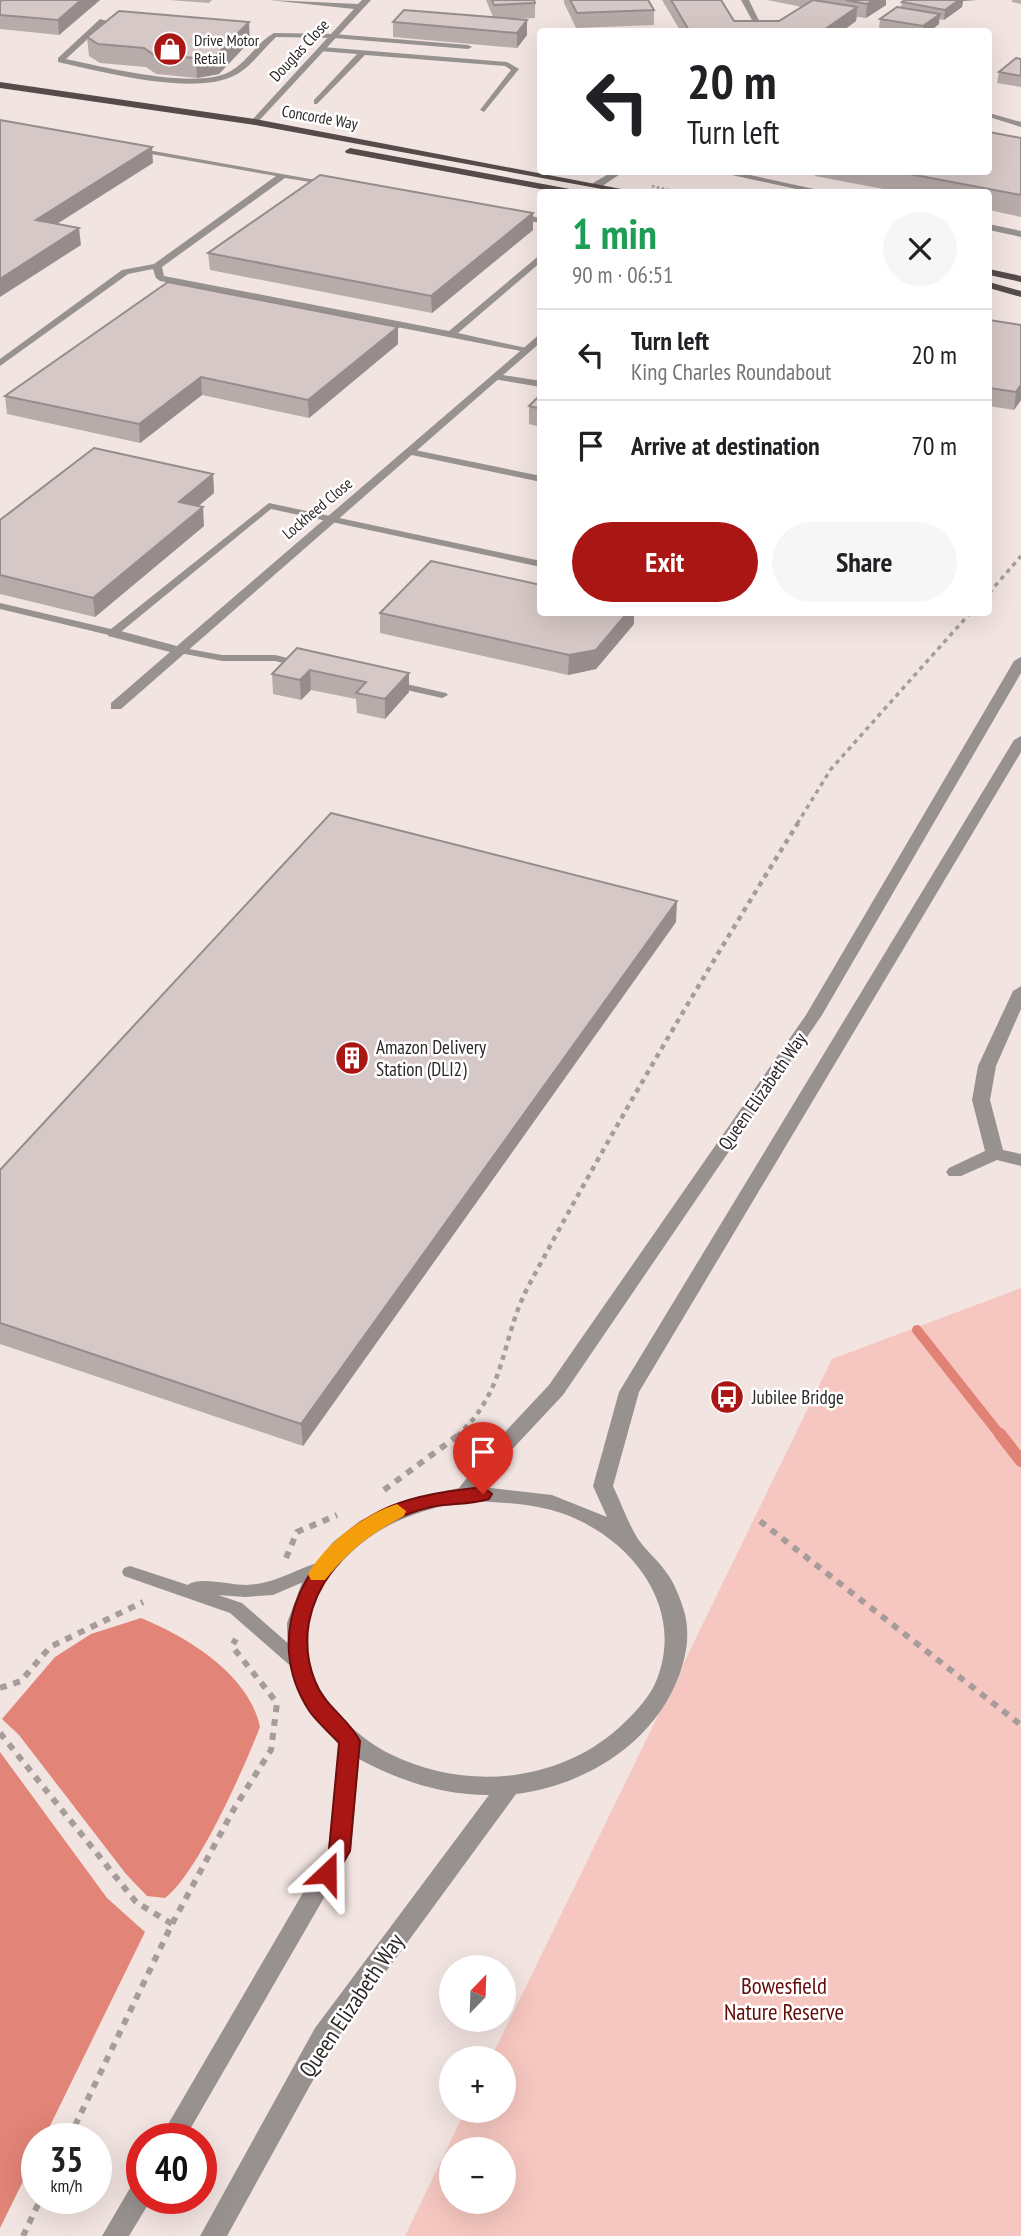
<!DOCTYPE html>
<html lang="en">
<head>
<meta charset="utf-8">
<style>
	:root { --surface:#fff; --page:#f6f6f6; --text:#202124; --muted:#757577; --line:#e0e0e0; --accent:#a91614 }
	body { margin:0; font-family:"PT Sans Narrow",sans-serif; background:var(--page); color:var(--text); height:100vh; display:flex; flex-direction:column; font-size:26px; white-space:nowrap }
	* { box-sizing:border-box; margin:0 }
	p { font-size:23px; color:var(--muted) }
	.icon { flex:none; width:38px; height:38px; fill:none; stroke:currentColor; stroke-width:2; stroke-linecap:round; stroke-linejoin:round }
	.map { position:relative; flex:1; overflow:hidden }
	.side { position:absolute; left:537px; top:189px; width:455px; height:427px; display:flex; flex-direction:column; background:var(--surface); border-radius:7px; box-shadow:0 7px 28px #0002 }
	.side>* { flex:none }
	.top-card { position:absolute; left:537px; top:28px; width:455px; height:147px; border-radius:7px; box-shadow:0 7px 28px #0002; background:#fff; color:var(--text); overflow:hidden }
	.needle { width:46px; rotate:23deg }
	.tools { position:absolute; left:439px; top:1955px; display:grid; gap:14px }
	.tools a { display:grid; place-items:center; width:77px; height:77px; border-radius:50%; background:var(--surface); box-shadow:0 7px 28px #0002; font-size:35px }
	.speed { position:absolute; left:21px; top:2123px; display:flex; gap:14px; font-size:35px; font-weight:700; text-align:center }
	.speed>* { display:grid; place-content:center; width:91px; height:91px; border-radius:50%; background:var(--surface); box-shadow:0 7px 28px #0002; line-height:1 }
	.speed small { font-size:18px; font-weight:400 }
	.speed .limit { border:10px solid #d22; background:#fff; color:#111 }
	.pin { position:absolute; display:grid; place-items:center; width:60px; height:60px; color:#fff; margin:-72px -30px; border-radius:50% 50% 50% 0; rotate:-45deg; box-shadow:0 0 7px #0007 }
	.pin .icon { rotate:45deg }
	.me { position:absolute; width:77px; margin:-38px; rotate:23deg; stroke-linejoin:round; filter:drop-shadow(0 0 5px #0008) }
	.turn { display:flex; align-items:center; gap:24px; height:147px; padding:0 35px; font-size:32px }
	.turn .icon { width:91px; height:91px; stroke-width:2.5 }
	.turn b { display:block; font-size:49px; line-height:60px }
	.round { display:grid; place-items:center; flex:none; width:74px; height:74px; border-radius:37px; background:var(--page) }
	.head { display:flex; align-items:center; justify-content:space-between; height:119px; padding:0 35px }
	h1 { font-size:42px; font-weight:600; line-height:52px; color:#1e9e55 }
	.button { display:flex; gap:14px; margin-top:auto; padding:14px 35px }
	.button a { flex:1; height:80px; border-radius:42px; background:var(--accent); color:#fff; font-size:28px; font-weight:600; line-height:80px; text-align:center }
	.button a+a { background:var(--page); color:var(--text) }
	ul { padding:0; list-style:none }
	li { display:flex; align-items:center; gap:21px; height:91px; padding:0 35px; border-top:2px solid var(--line) }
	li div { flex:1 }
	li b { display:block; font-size:26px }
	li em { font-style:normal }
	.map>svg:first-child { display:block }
	.green { fill:#f6c7c0; fill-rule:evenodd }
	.forest { fill:#e28477 }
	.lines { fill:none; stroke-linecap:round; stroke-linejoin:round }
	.stream-far1 { stroke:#e18276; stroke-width:10 }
	.stream { stroke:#e18276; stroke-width:12 }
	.path-far3 { stroke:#a69c9a; stroke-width:2.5; stroke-dasharray:2.5 2.5; stroke-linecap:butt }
	.path-far2 { stroke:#a69c9a; stroke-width:3.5; stroke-dasharray:4.5 4.5; stroke-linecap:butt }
	.path-far1 { stroke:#a69c9a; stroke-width:4.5; stroke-dasharray:5 5; stroke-linecap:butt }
	.path { stroke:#a69c9a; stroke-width:6; stroke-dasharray:7 7; stroke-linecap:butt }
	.service { fill:#979190; fill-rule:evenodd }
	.minor { fill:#979190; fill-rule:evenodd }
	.tertiary { fill:#979190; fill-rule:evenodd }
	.primary { fill:#554b4a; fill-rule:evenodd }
	.wall { fill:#b8acaa }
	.shaded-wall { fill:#968c8b }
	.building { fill:#d6c8c6; stroke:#968c8b; stroke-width:2 }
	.route { fill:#a91614; stroke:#6e0e0d; stroke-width:2 }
	.slow { fill:#f59e0b }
	.labels { text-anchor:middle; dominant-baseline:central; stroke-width:5; stroke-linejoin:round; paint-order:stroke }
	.far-poi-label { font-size:16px; fill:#2c2726; stroke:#fff; text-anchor:start }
	.far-street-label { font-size:16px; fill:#2c2726; stroke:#fff }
	.poi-label { font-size:19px; fill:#2c2726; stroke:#fff; text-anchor:start }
	.street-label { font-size:19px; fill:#2c2726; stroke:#fff }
	.near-park-label { font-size:23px; fill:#630d0a; stroke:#fff }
	.near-street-label { font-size:23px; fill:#2c2726; stroke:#fff }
</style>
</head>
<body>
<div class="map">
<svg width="1021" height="2236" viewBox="0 0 1021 2236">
	<rect width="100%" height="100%" fill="#f2e4e1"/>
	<path class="green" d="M1021 1288V2236H405L465 2111 504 2110V2058H491L832 1359ZM452 2149H504V2202H452Z"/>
	<g class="forest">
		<path d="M141 1618C187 1637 249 1674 260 1727 244 1768 198 1873 165 1898L147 1896 126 1874 19 1735 2 1719 55 1657 91 1634Z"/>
		<path d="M0 1752 107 1898 145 1932 44 2138H37V2153L0 2228Z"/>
	</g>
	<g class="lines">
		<path class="stream-far1" d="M917 1330 1001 1436"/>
		<path class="stream" d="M1000 1434 1021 1461"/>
		<path class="path-far3" d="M652 186 678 192"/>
		<g class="path-far2">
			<path d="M989 593 1021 556"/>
			<path d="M797 824 831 769 971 612"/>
		</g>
		<path class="path-far1" d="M457 1436C508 1390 500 1339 529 1285 613 1128 704 974 798 823"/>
		<g class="path">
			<path d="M384 1490 460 1434"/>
			<path d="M760 1521 1021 1725"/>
			<path d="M286 1558 297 1532 337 1515"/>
			<path d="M0 1688 21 1681 50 1647 143 1602"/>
			<path d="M0 1733 136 1902 172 1924"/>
			<path d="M69 2138 172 1924 235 1807 271 1750 277 1703 232 1646 236 1639"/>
			<path d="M23 2236 41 2198"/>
		</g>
		<g class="service">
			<path d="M741 0H749L764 31H758Z"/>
			<path d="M100 19 107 21 66 59C104 67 195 90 229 72 247 63 257 42 274 33L334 34 468 45 472 47 468 49 334 38 276 37C262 50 249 70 231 77 190 95 102 72 58 62V58Z"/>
			<path d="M322 47 507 62 519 69 484 112 480 110 511 70 505 66 365 55 317 104H314V100L357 54 319 51 318 49Z"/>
			<path d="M989 113 1021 122V127L989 117Z"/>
			<path d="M131 147 333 183 329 185 285 178 162 267 164 276 449 331 541 254V262L458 333 531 349 526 352 160 281 156 278 153 269 128 274 0 366V359L122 270 154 264 276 176 134 151H131Z"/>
			<path d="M515 213 541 218V223L512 218 511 216Z"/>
			<path d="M496 374 541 381V387L493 379V375Z"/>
			<path d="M410 449 541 476V482L407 454 405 452Z"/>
			<path d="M269 503 541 561V567L271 509 117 635 113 636 0 609V603L111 629Z"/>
			<path d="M178 647 222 655H275L305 662 307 664 301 667 275 661H222L174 652V648Z"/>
			<path d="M393 681 446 693 448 695 442 698 389 686 387 684Z"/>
			<path d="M323 1561 329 1563 331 1567 329 1571 273 1595 245 1597 218 1595 242 1603 306 1659 309 1664 306 1669 300 1671 294 1669 230 1613 124 1576 122 1572 124 1568 130 1566 188 1585C198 1576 231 1585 246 1585 276 1584 295 1569 323 1561Z"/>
		</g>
		<g class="minor">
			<path d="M269 0 358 4 362 0H371L255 125 250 122 252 120 354 9Z"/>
			<path d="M612 172H623L601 187H593V183Z"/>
			<path d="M718 172H736L828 192H810Z"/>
			<path d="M989 224 1021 231V237L989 230Z"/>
			<path d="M541 333V342L121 709H111V703L170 652 108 636V630L113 629 177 646Z"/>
			<path d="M1021 986V1009L996 1066 990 1100 1003 1150 1021 1154V1166L997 1160 961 1176H949L946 1172 949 1168 985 1151 972 1100 978 1066 1013 991Z"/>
		</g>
		<g class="tertiary">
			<path d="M1021 657V673L822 1015 563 1395 505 1457 482 1487 552 1495 607 1517 593 1486 619 1392 1014 740 1021 736V752L639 1392 613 1486C621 1503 628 1523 638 1539 646 1551 658 1560 666 1572 674 1582 680 1598 684 1611 689 1627 688 1647 683 1663 663 1737 590 1785 516 1794L333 2044 227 2236H200L315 2028 489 1795C442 1795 400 1781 359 1759L351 1851 347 1858 185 2138H160L328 1850 339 1742 328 1733 304 1702 288 1660 287 1623 303 1580 333 1542 360 1521 407 1501 459 1488 491 1447 549 1385 806 1015 1014 661ZM465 1501C498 1502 533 1503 564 1514 632 1539 685 1607 657 1679 651 1695 638 1709 626 1721 564 1783 467 1792 390 1754 355 1736 318 1701 309 1660 308 1652 309 1642 308 1634 308 1613 317 1592 330 1576 367 1528 407 1513 465 1501Z"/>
			<path d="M142 2179V2198H152L129 2236H102L133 2183Z"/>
		</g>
		<g class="primary">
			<path d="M0 82 255 119 637 192H618L255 125 0 88Z"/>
			<path d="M350 148 570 189 575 192H556L346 153 345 151Z"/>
			<path d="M989 269 1021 276V282L989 275Z"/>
			<path d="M989 282 1021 291V297L989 288Z"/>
		</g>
	</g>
	<g class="wall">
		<path d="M2 0H100L59 35 0 29V2Z"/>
		<path d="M169 0H212L209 3Z"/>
		<path d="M486 0H534L535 3V18L517 19 527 20V35L517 48 393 37V22L493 17Z"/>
		<path d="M564 0H648L654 10V25L576 28 564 3Z"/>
		<path d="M662 0H721L734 21H779L802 7 767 0H886V5L866 18 857 17 856 21 841 32H681Z"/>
		<path d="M1012 0H1021V4L1012 2Z"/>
		<path d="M963 1 962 7 944 20 939 19V24L929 32H885L889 31 879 29 880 19 901 7 902 2Z"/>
		<path d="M87 37 250 41 219 74 197 78 156 74 146 67 100 63 89 56Z"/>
		<path d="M1021 59V87L997 83 999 72Z"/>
		<path d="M1021 138V217L989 210V192H899L815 176 816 172H989Z"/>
		<path d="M533 213V230L432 313 210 270 208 253Z"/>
		<path d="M989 320 1021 400 1014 410 989 406Z"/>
		<path d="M398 344 309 418 202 395 140 443 7 414 5 396Z"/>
		<path d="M541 394V427L529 424V406Z"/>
		<path d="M213 474 214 493 198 506 204 526 95 617 0 594V520Z"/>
		<path d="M380 613 634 624 596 669 568 675 380 633Z"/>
		<path d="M297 648 409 673V692L385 719 357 713 356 699 311 690 301 700 273 694 272 674Z"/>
		<path d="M676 922 303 1446 0 1344V1170Z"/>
	</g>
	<g class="shaded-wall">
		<path d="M81 0H100L59 35 58 20Z"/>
		<path d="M873 0H886V5L866 18 867 4Z"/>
		<path d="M959 0H978L963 1 962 7 944 20 945 10Z"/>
		<path d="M857 7 856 21 841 32H821Z"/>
		<path d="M940 14 939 24 929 32H923V26Z"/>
		<path d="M527 20V35L517 48V33Z"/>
		<path d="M249 22 250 41 219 74 197 78 196 58Z"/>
		<path d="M152 147 153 163 38 236 36 220Z"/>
		<path d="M533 213V230L432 313 431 296Z"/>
		<path d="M79 228 81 245 0 297V279Z"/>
		<path d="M398 327V344L309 418 308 400Z"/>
		<path d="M201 377 202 395 140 443 139 424Z"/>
		<path d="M1021 385V400L1014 410 1016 392Z"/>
		<path d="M213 474 214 493 181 521 179 502Z"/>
		<path d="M203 507 204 526 95 617 93 598Z"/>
		<path d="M628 612H634V624L596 669 568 675 569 655Z"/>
		<path d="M310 670 311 690 301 700 300 680Z"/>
		<path d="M409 673V692L385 719V699Z"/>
		<path d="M677 901 676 922 303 1446 301 1424Z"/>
	</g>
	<g class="building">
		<path d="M2 0H81L58 20 0 15V2Z"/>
		<path d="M492 0H534L535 3 494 5Z"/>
		<path d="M570 0H648L654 10 577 13Z"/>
		<path d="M671 0H721L734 21H779L813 0 857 7 821 32H690Z"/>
		<path d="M846 0H873L867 4Z"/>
		<path d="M905 0H959L945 10 902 2Z"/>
		<path d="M897 7 940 14 923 26 880 19Z"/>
		<path d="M404 10 527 20 517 33 393 22Z"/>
		<path d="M119 11 249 22 217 54 196 58 154 55 144 48 98 44 87 37Z"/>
		<path d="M908 29 911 32H885Z"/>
		<path d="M1016 58 1021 59V76L999 72Z"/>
		<path d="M0 120 152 147 36 220 79 228 0 279Z"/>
		<path d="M989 132 1021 138V195L899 172H989Z"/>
		<path d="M320 175 533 213 431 296 208 253Z"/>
		<path d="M168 282 398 327 308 400 201 377 139 424 5 396Z"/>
		<path d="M989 320 1021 325V385L1016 392 989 388Z"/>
		<path d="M541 394V409L529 406Z"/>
		<path d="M94 448 213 474 179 502 203 507 93 598 0 575V520Z"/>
		<path d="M431 561 541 585V612H628L596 650 569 655 380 613Z"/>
		<path d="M297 648 409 673 385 699 356 693 366 682 310 670 300 680 272 674Z"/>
		<path d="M331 813 677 901 301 1424 0 1323V1170Z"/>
	</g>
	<path class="route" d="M483 1487 492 1494 489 1499C470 1505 450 1503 431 1507 355 1524 283 1601 315 1681 324 1706 348 1718 360 1741L350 1851 334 1879 327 1882 319 1879 316 1873 329 1850 339 1743C330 1733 318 1723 310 1712 257 1632 310 1542 389 1507 419 1494 451 1491 483 1487Z"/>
	<path class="slow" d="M397 1504 406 1511 404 1516C371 1533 348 1551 325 1580H311L308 1574C326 1543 363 1515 397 1504Z"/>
	<defs>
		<g id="shop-disc" transform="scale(1.75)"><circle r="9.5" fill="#a91614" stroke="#fff"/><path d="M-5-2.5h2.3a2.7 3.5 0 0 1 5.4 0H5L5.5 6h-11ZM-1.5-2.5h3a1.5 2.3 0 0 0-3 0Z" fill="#fff"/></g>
		<g id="building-disc" transform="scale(1.75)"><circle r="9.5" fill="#a91614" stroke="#fff"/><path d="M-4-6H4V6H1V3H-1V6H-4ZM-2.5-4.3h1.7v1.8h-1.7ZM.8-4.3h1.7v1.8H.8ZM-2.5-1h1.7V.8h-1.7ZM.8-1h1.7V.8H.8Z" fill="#fff"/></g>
		<g id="bus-disc" transform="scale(1.75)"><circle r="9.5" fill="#a91614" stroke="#fff"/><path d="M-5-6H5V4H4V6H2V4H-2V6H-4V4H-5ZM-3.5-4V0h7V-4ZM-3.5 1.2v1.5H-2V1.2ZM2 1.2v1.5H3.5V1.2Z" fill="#fff"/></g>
	</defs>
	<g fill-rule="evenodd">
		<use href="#shop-disc" x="170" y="49"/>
		<use href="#building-disc" x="352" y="1058"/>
		<use href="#bus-disc" x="727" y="1397"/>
	</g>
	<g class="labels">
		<g class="far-poi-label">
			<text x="194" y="40">Drive Motor<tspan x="194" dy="18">Retail</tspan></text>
		</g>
		<g class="far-street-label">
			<text transform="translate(299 50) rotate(-47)">Douglas Close</text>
			<text transform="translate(320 117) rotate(10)">Concorde Way</text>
			<text transform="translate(317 508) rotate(-40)">Lockheed Close</text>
		</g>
		<g class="poi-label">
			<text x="376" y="1047">Amazon Delivery<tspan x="376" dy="22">Station (DLI2)</tspan></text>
			<text x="752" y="1397">Jubilee Bridge</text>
		</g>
		<g class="street-label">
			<text transform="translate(762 1091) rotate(-55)">Queen Elizabeth Way</text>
		</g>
		<g class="near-park-label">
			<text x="784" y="1985">Bowesfield<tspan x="784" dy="26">Nature Reserve</tspan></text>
		</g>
		<g class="near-street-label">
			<text transform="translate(351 2005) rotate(-56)">Queen Elizabeth Way</text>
		</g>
	</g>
</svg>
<div class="tools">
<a><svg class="needle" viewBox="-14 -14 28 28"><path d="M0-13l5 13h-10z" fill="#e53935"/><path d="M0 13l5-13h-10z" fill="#757577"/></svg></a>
<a>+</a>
<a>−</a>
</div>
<div class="speed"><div>35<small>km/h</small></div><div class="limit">40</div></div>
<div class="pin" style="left:483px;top:1494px;background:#d93025"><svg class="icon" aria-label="arrive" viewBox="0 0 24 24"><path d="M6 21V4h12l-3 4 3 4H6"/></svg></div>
<svg class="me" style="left:327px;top:1873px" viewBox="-20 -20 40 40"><path d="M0-17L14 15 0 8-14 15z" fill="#a91614" stroke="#fff" stroke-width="4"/></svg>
<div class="top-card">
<div class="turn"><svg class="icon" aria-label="left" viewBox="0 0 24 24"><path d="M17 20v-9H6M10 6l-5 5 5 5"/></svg><div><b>20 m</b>Turn left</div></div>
</div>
<section class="side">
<div class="head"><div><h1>1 min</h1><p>90 m · 06:51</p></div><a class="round"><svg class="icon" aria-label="close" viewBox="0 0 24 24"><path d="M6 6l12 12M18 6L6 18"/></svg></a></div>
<ul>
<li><svg class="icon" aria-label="left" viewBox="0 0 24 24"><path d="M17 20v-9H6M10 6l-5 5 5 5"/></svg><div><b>Turn left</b><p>King Charles Roundabout</p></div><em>20 m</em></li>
<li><svg class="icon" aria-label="arrive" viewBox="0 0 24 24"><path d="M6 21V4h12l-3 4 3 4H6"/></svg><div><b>Arrive at destination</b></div><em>70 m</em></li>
</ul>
<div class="button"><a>Exit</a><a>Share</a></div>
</section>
</div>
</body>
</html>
